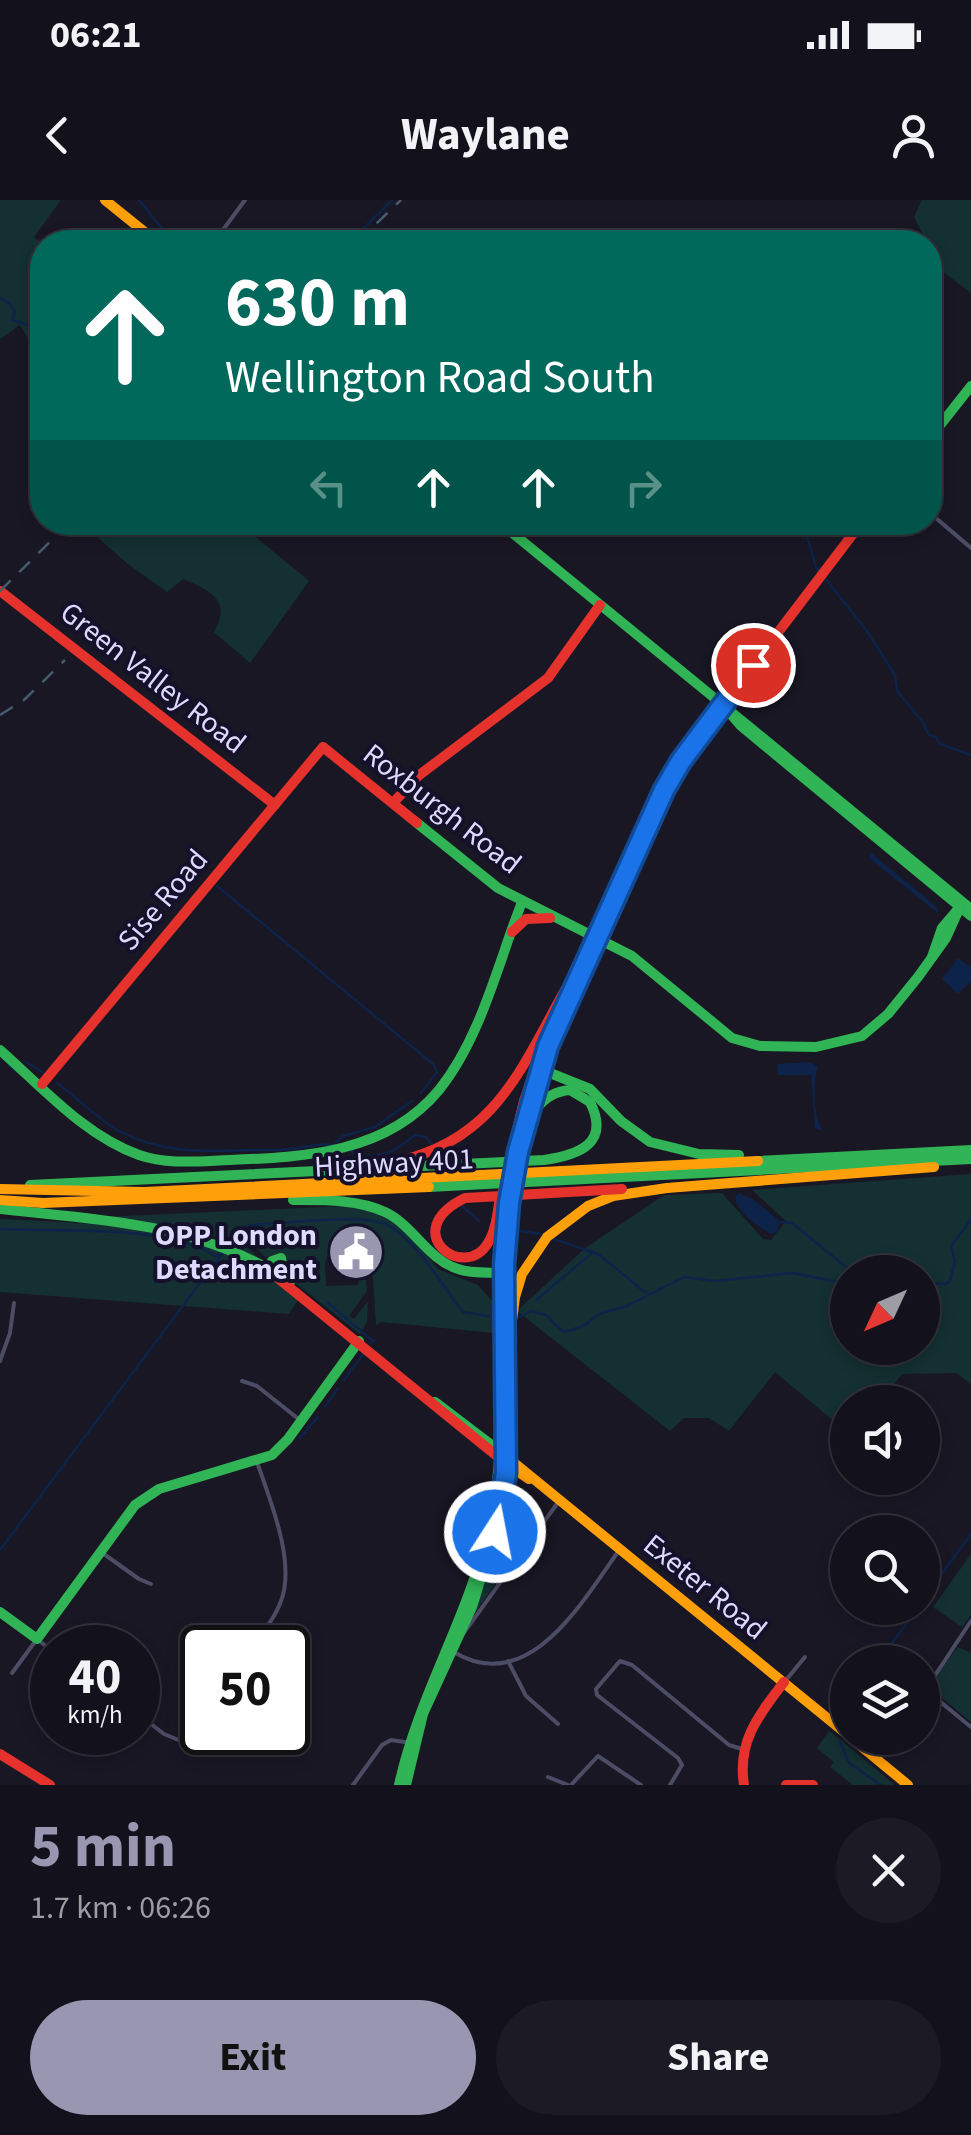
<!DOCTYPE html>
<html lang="en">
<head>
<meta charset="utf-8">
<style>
	:root { --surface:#13111b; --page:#1c1a24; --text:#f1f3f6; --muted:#9d9da3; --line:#32313a; --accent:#9996b2 }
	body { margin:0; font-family:"Source Sans 3",sans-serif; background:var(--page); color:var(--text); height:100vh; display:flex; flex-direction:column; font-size:38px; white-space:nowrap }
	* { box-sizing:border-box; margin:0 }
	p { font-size:32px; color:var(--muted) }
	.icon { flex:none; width:55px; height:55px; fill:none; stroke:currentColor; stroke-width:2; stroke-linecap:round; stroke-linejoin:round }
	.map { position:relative; height:1585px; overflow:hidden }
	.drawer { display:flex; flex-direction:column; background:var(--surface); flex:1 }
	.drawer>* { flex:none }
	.guide { position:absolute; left:30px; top:30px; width:912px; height:305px; border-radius:40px; box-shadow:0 5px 15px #0003,0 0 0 2px var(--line); background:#00695c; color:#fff; overflow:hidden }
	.needle { width:65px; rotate:226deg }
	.tools { position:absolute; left:830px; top:1055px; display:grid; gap:20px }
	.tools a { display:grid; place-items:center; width:110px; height:110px; border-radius:50%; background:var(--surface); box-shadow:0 5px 15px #0003,0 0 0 2px var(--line); font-size:50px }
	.speed { position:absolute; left:30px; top:1425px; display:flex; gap:20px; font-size:50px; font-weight:700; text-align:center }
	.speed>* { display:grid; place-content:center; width:130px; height:130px; border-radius:50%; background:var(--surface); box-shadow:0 5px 15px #0003,0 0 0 2px var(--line); line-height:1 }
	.speed small { font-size:25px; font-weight:400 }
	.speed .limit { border:5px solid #111; border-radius:15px; background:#fff; color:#111 }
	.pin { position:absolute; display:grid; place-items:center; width:85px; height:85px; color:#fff; margin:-42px; border:5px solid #fff; border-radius:50%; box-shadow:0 2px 10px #0007 }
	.me { position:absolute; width:110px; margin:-55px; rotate:11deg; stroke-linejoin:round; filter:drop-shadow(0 0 8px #0008) }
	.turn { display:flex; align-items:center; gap:35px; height:210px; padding:0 30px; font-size:45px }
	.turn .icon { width:130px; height:130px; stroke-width:2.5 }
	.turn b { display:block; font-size:70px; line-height:85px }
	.lanes { display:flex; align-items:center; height:95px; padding:0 30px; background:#0003; justify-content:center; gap:50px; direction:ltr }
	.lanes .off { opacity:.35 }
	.round { display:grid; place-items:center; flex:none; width:105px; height:105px; border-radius:52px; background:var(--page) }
	.overview { display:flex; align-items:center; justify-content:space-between; height:170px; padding:0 30px }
	h1 { font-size:60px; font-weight:700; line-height:75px; color:var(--accent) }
	.button { display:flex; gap:20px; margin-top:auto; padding:20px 30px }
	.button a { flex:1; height:115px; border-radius:60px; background:var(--accent); color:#111; font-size:40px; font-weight:700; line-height:115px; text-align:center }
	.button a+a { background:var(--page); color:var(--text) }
	.status { display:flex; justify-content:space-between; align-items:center; height:70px; padding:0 50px; background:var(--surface); direction:ltr }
	.status svg { height:28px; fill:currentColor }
	header { display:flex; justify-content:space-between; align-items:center; height:130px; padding:0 30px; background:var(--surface); font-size:45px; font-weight:700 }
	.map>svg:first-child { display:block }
	.green { fill:#143032; fill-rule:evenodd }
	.water { fill:#0d2349 }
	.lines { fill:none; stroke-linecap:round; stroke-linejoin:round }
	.stream { stroke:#0d2349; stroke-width:2.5 }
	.street { stroke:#4d4c65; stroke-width:4 }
	.fast { stroke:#30b455; stroke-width:10 }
	.slow { stroke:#ff9f0a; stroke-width:10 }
	.jam { stroke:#e5322d; stroke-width:10 }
	.rail { stroke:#465c6e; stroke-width:2.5; stroke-dasharray:15 12; stroke-linecap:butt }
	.slow-bridge { stroke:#ff9f0a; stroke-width:10 }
	.jam-bridge { stroke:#e5322d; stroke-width:10 }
	.route-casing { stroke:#114b97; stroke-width:25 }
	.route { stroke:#1a73e8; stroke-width:18 }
	.labels { text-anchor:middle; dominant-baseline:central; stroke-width:8; stroke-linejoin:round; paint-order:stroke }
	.street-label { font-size:30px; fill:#dedaff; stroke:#15112a }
	.poi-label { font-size:30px; font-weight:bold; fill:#dedaff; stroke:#15112a; text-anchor:end }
</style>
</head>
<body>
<div class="status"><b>06:21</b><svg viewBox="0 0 49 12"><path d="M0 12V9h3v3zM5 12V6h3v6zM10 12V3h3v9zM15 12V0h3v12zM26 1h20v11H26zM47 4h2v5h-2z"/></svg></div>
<header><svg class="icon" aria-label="back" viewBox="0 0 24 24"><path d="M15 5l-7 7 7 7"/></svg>Waylane<svg class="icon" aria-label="person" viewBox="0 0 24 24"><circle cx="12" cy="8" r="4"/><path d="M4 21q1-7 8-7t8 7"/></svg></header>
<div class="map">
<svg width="971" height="1585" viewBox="0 0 971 1585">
	<rect width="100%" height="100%" fill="#191724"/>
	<g class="green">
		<path d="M0 0H61L34 37 42 43V87L30 105 42 111V137L32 145 20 125 0 139Z"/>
		<path d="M922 0H971V93L930 62V42H927L914 17Z"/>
		<path d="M81 323H239L309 381 250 463 214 432C233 399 208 390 183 379L167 392 128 364Z"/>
		<path d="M971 974V1184L956 1173 902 1174 880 1202H848L847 1232 775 1172 729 1231 709 1218H684L670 1231 517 1111 584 1049 664 995 722 993 763 1039 771 1040 786 1021 752 990ZM848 1072H922V1148H848Z"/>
		<path d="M346 1006 382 1014 405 1029 438 1069 478 1085 494 1103V1133L382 1122 376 1125 370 1036 353 1037 351 1044 332 1045 325 1063 326 1086 358 1085 359 1079 366 1080 367 1091 349 1116 354 1119 368 1101 367 1122 360 1134 288 1077 285 1058 280 1054 265 1057 251 1042 247 1046 259 1059 204 1031 102 1017Z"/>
		<path d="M0 1019C81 1023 194 1023 263 1070 275 1079 286 1090 298 1100L289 1114 0 1092Z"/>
		<path d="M971 1354V1415L962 1427 933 1407Z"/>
		<path d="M507 1363 508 1367 470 1419 490 1364Z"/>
		<path d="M958 1447 971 1453V1522L933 1490 934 1478Z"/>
		<path d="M829 1531 832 1533 895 1585H853L830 1567 834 1562 817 1548Z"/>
	</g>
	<g class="water">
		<path d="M870 652 937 707 938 713 869 658Z"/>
		<path d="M958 758 971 767V781L958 794 942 779Z"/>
		<path d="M810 862 818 867C813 882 813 917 823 931L815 928 811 875H778L777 864Z"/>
		<path d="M738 993 753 999 780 1021 777 1032 771 1034C756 1025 738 1014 735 997Z"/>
	</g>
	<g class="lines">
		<g class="stream">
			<path d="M139 0 159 25 178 42"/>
			<path d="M350 42 392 0"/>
			<path d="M0 98 9 103 15 112 12 120 31 126 42 122"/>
			<path d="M803 322 816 367 867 431 895 475 897 491 923 522 929 535 936 537 940 544 971 555"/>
			<path d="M217 686 433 864 437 872 421 893"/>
			<path d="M0 855 14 870H19"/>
			<path d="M26 862 44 873"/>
			<path d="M57 883C78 898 97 919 119 931 173 959 220 949 278 950 299 950 319 941 339 946"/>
			<path d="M336 942 343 936 375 927 412 901"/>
			<path d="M351 951C376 963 396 951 415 935L426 937 434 947"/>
			<path d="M439 958 440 961"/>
			<path d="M462 1006 479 1021"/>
			<path d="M780 1022 792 1023 852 1072"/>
			<path d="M0 1029C58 1032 168 1024 215 1056L221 1053"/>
			<path d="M521 1031 541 1034"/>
			<path d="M554 1039 598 1054 646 1093"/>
			<path d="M231 1040 244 1027 252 1025C282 1024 361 1013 385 1024 414 1036 443 1087 463 1112L488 1116"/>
			<path d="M922 1083 945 1084 950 1081 955 1061 951 1046 971 1020"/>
			<path d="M536 1100 592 1053"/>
			<path d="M328 1103 373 1141"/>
			<path d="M520 1117 531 1111 546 1115 562 1131H569L585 1125 599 1114 627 1106 684 1077 715 1081 792 1073 848 1084"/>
			<path d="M371 1143 375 1140"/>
			<path d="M344 1180 364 1153"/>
			<path d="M325 1207 338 1188"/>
			<path d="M300 1238 318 1217"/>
			<path d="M0 1350 224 1051"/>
			<path d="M922 1401 971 1334"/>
			<path d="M878 1462 918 1408"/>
			<path d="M842 1512 848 1505"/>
			<path d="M840 1542 849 1563 881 1585"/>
		</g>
		<g class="street">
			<path d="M214 42 245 0"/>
			<path d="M930 313 971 348"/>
			<path d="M0 1161 10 1133 14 1103"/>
			<path d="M242 1181 257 1186 301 1221"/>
			<path d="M101 1352 139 1379 151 1384"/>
			<path d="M971 1421 928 1486 932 1495 971 1527"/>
			<path d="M463 1434 559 1301"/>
			<path d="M251 1448C262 1433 275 1418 281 1401 296 1362 270 1300 257 1262"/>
			<path d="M452 1451C529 1499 583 1400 620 1349"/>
			<path d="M508 1461 526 1496 558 1524"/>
			<path d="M12 1473 37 1439 52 1451"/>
			<path d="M786 1480 805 1457"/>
			<path d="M138 1514 164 1534 181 1541 202 1514"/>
			<path d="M548 1577 568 1585"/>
			<path d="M353 1585 382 1545 391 1540 411 1543"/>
			<path d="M571 1585 598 1556 641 1585"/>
			<path d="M670 1585 682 1565 678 1558 597 1495 596 1489 620 1461 632 1465 729 1545 742 1549"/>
		</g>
		<g class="fast">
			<path d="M930 238 971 186"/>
			<path d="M499 322 723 505 741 526 971 716"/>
			<path d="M724 506 971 709"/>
			<path d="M417 623 498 688 632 756 732 838 760 846 816 847 862 836 888 814 918 777 946 738 960 707"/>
			<path d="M932 757 942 728 959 708"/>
			<path d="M565 791 603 713 609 709"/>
			<path d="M0 850C42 887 85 936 139 955 168 965 200 961 230 960 306 957 387 953 439 890 481 838 498 763 522 702"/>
			<path d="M535 867 590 889 621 921 650 942 699 954 739 955"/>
			<path d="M758 961 971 950"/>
			<path d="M30 985 544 960C578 955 611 944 590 902L570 890C535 893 528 924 518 953"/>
			<path d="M429 987 971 959"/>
			<path d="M293 1000C323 1000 357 999 385 1012 413 1025 427 1059 458 1069 472 1074 489 1072 504 1073"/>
			<path d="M0 1009C91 1019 181 1022 263 1066"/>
			<path d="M272 1071V1061L281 1058 284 1075 290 1082"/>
			<path d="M505 1142 504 1073 509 1003"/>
			<path d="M435 1202 498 1250"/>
			<path d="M0 1412 37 1439 135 1305 159 1289 272 1255 288 1239 359 1141"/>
			<path d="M399 1585C418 1497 467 1420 488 1332 513 1228 495 1116 503 1010"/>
			<path d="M406 1585 423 1514 472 1407 495 1332 506 1273V1164"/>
		</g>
		<g class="slow">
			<path d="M105 0 157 42"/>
			<path d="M526 917 562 815 681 561 694 543"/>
			<path d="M0 989 145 992 758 961"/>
			<path d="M0 1000 43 1003 429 987"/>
			<path d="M506 1166 515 1097 522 1074 547 1037 588 1006 613 996 667 988 934 967"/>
			<path d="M508 1258 848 1535"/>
			<path d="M507 1264 529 1279"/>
			<path d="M851 1538 908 1585"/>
		</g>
		<g class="jam">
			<path d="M0 391 275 605"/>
			<path d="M694 543 862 322"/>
			<path d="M393 603 418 576 548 478 600 405"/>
			<path d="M512 732 526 719 550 718"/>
			<path d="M42 884 323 547 417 623"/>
			<path d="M511 953 524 901 552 821"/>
			<path d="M395 962C494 941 520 871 565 790"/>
			<path d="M499 1004C497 1017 495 1032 488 1043 464 1083 397 1031 465 998L622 989"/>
			<path d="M263 1066 497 1256"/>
			<path d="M0 1554 50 1585"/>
			<path d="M744 1585C737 1541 759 1515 784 1482"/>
			<path d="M786 1585H813"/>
		</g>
		<g class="rail">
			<path d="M357 42 401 0"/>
			<path d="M0 391 70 322"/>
			<path d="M0 515 24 500 65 460"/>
		</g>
		<path class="slow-bridge" d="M509 1003 518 953"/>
		<g class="jam-bridge">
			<path d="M505 986 511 953"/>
			<path d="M499 1004 505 985"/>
		</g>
	</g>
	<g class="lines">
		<g class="route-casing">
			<path id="route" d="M495 1332 506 1273 504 1065 509 1003 518 952 548 846 664 590 681 561 753 465"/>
		</g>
		<use href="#route" class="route"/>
	</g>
	<defs>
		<g id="civic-disc" transform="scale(2.875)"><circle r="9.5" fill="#9996b2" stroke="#15112a"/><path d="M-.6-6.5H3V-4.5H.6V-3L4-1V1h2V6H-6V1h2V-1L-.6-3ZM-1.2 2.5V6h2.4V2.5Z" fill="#fff"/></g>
	</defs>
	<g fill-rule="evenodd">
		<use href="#civic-disc" x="356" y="1052"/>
	</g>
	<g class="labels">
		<g class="street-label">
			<text transform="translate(153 478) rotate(38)">Green Valley Road</text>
			<text transform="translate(442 609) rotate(38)">Roxburgh Road</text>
			<text transform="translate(163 700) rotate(-50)">Sise Road</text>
			<text transform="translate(394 963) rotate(-3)">Highway 401</text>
			<text transform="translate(705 1387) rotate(39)">Exeter Road</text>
		</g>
		<g class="poi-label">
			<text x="317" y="1035">OPP London<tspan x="317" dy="34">Detachment</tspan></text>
		</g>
	</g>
</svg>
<div class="tools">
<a><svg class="needle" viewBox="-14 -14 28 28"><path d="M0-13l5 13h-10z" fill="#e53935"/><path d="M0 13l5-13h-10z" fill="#9d9da3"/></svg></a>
<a><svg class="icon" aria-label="sound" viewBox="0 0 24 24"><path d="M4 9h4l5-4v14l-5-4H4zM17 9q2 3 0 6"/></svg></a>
<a><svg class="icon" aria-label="search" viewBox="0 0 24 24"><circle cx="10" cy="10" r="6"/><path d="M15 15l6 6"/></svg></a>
<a><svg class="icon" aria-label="layers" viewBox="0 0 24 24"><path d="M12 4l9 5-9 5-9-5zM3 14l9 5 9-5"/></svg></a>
</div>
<div class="speed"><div>40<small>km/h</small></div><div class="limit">50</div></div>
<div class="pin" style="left:753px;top:465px;background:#d93025"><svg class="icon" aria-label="arrive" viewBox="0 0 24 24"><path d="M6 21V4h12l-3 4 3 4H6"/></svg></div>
<svg class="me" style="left:495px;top:1332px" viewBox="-20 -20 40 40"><circle r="17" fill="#1a73e8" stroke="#fff" stroke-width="3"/><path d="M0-11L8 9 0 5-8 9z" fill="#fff"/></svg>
<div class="guide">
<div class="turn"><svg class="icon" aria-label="ahead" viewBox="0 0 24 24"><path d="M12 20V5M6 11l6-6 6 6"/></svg><div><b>630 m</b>Wellington Road South</div></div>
<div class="lanes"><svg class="icon off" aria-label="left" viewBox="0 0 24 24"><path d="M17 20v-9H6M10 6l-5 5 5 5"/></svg><svg class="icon" aria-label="ahead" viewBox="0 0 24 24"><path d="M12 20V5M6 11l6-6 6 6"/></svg><svg class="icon" aria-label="ahead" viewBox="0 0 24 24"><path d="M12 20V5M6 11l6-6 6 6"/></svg><svg class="icon off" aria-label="right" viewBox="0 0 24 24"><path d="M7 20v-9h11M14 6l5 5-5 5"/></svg></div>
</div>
</div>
<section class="drawer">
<div class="overview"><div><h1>5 min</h1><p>1.7 km · 06:26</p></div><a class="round"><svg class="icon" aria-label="close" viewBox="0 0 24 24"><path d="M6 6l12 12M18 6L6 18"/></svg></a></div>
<div class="button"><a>Exit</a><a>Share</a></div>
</section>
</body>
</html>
